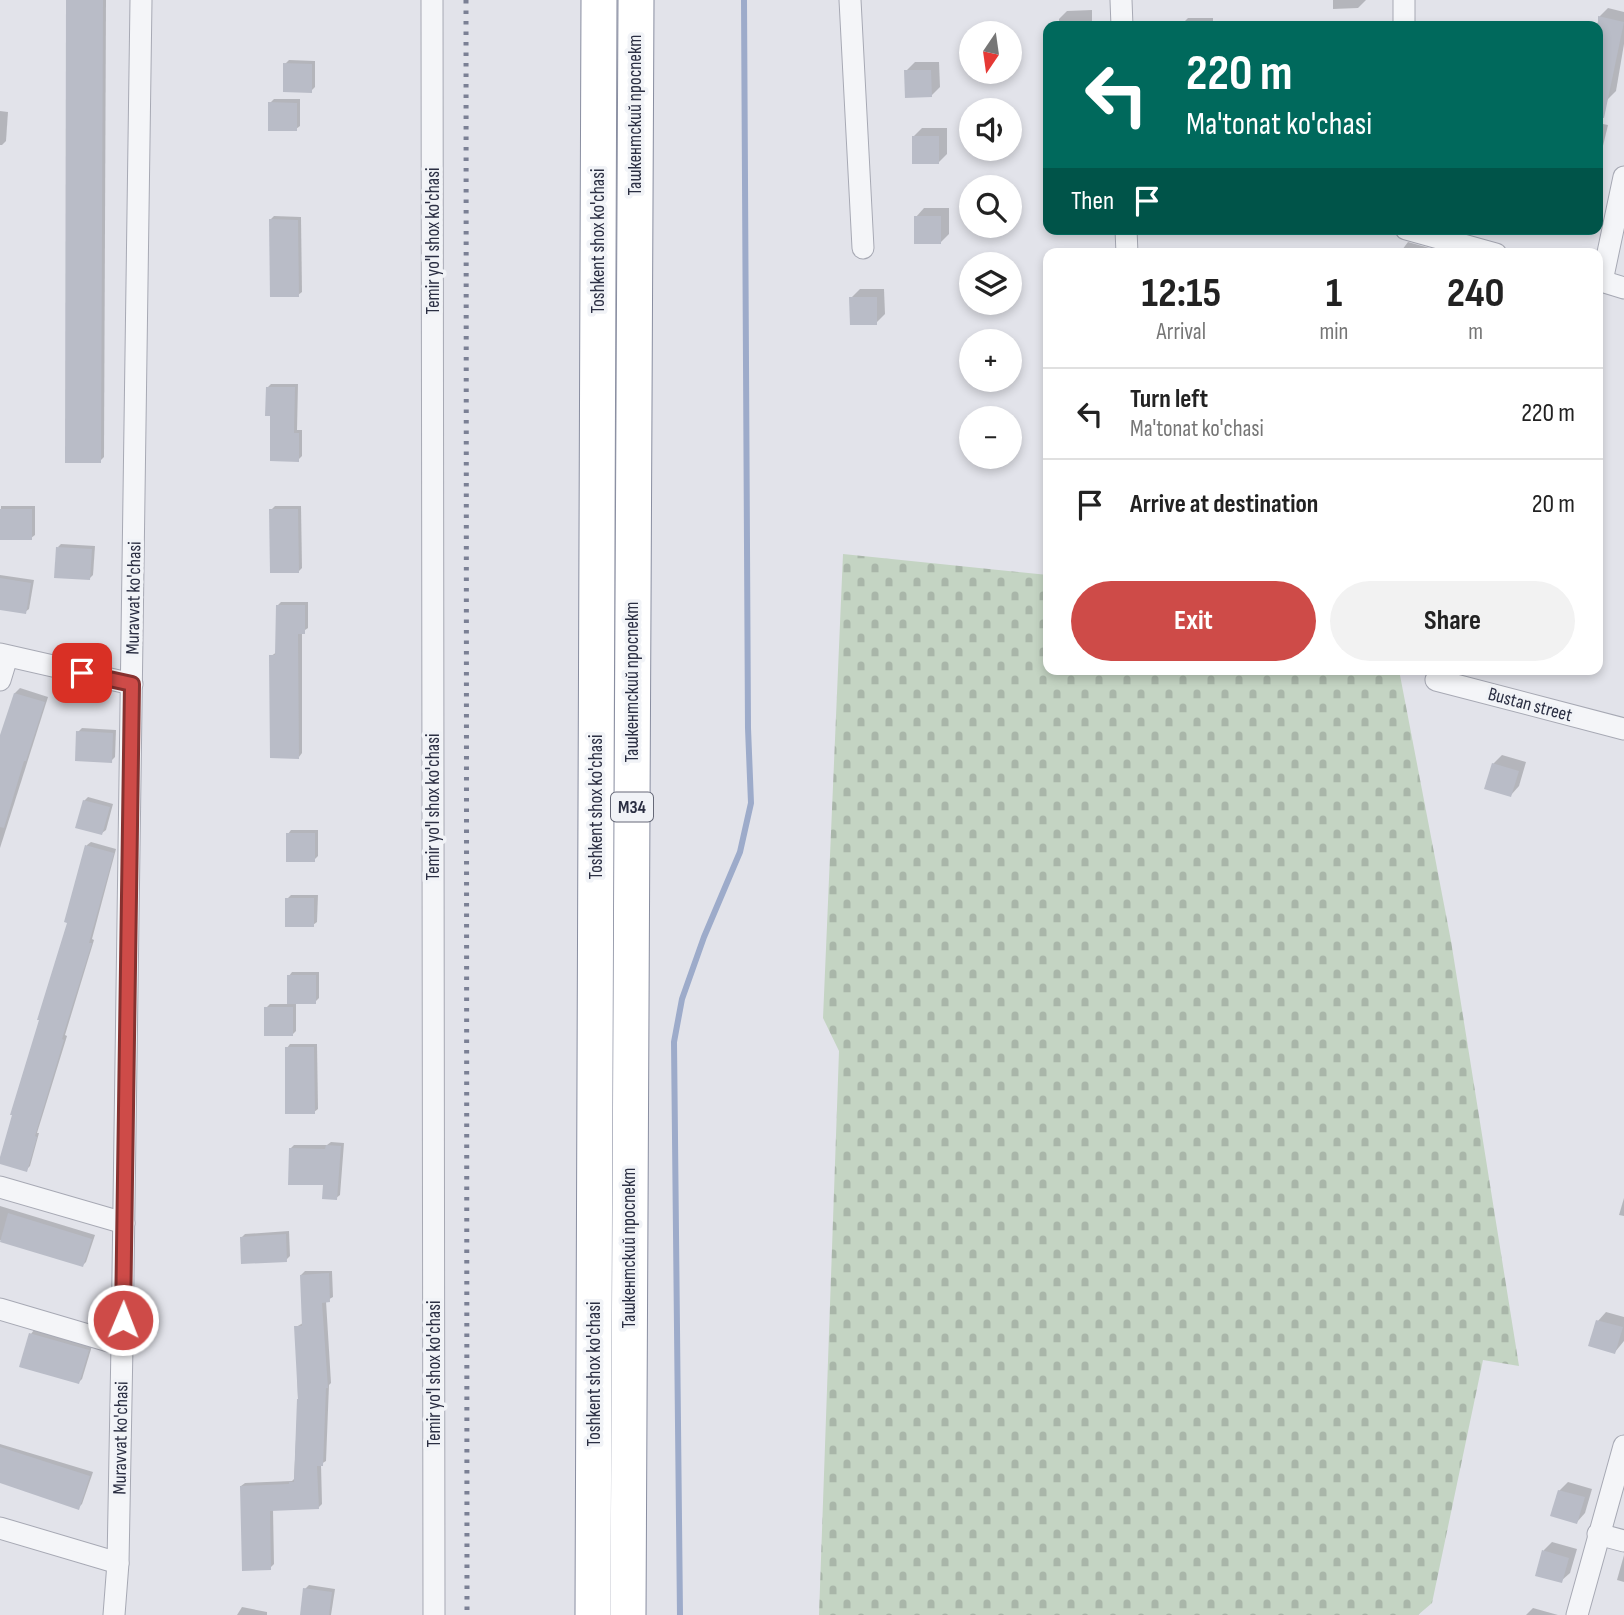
<!DOCTYPE html>
<html lang="en">
<head>
<meta charset="utf-8">
<style>
	:root { --surface:#fff; --page:#f2f2f2; --text:#222; --muted:#767676; --line:#e0e0e0; --accent:#ce4b48 }
	body { margin:0; font-family:"Sofia Sans Condensed",sans-serif; background:var(--page); color:var(--text); height:100vh; display:flex; flex-direction:column; font-size:26px; white-space:nowrap }
	* { box-sizing:border-box; margin:0 }
	p { font-size:23px; color:var(--muted) }
	.icon { flex:none; width:38px; height:38px; fill:none; stroke:currentColor; stroke-width:2; stroke-linecap:round; stroke-linejoin:round }
	.map { position:relative; flex:1; overflow:hidden }
	.side { position:absolute; left:1043px; top:248px; width:560px; height:427px; display:flex; flex-direction:column; background:var(--surface); border-radius:14px; box-shadow:0 4px 10px #0003 }
	.side>* { flex:none }
	.banner { position:absolute; left:1043px; top:21px; width:560px; height:214px; border-radius:14px; box-shadow:0 4px 10px #0003; background:#00695c; color:#fff; overflow:hidden }
	.needle { width:46px; rotate:193deg }
	.tools { position:absolute; left:959px; top:21px; display:grid; gap:14px }
	.tools a { display:grid; place-items:center; width:63px; height:63px; border-radius:50%; background:var(--surface); box-shadow:0 4px 10px #0003; font-size:35px }
	.pin { position:absolute; display:grid; place-items:center; width:60px; height:60px; color:#fff; margin:-30px; border-radius:14px; box-shadow:0 4px 10px #0006 }
	.me { position:absolute; width:77px; margin:-38px; rotate:1deg; stroke-linejoin:round; filter:drop-shadow(0 0 5px #0008) }
	.turn { display:flex; align-items:center; gap:24px; height:147px; padding:0 28px; font-size:32px }
	.turn .icon { width:91px; height:91px; stroke-width:2.5 }
	.turn b { display:block; font-size:49px; line-height:60px }
	.then { display:flex; align-items:center; height:66px; padding:0 28px; background:#0003; gap:14px; font-size:26px }
	.eta { display:flex; justify-content:space-evenly; align-items:center; height:119px; text-align:center }
	.eta b { font-size:42px; font-weight:700; line-height:49px }
	.action { display:flex; gap:14px; margin-top:auto; padding:14px 28px }
	.action a { flex:1; height:80px; border-radius:42px; background:var(--accent); color:#fff; font-size:28px; font-weight:700; line-height:80px; text-align:center }
	.action a+a { background:var(--page); color:var(--text) }
	ul { padding:0; list-style:none }
	li { display:flex; align-items:center; gap:21px; height:91px; padding:0 28px; border-top:2px solid var(--line) }
	li div { flex:1 }
	li b { display:block; font-size:26px }
	li em { font-style:normal }
	.map>svg:first-child { display:block }
	.cemetery { fill:url(#cemetery-stones) }
	.shadow { fill:#0003 }
	.lines { fill:none; stroke-linecap:round; stroke-linejoin:round }
	.stream { stroke:#9dabca; stroke-width:6 }
	.building { fill:#b9bcc7 }
	.minor-casing { stroke:#a7a9b4; stroke-width:23 }
	.trunk-casing { stroke:#898ea1; stroke-width:37 }
	.minor { stroke:#f4f5f8; stroke-width:21 }
	.trunk { stroke:#fff; stroke-width:35 }
	.rail { stroke:#7b8094; stroke-width:5; stroke-dasharray:3.5 7; stroke-linecap:butt }
	.route-casing { stroke:#86312f; stroke-width:18 }
	.route { stroke:#ce4b48; stroke-width:12 }
	.labels { text-anchor:middle; dominant-baseline:central; stroke-width:7; stroke-linejoin:round; paint-order:stroke }
	.shield { fill:#f1f3f7; stroke:#666978; stroke-width:2 }
	.shield-label { font-size:18px; font-weight:bold; fill:#2a2e42 }
	.street-label { font-size:19px; fill:#2a2e42; stroke:#f1f3f7 }
</style>
</head>
<body>
<div class="map">
<svg width="1624" height="1615" viewBox="0 0 1624 1615">
	<defs>
		<pattern id="cemetery-stones" width="16" height="16" patternUnits="userSpaceOnUse" patternTransform="scale(1.75)"><rect width="16" height="16" fill="#c4d4c3"/><path d="M2 7V4a2 2 0 0 1 4 0v3zM10 15v-3a2 2 0 0 1 4 0v3z" fill="#a9b6a9"/></pattern>
	</defs>
	<rect width="100%" height="100%" fill="#e2e3ea"/>
	<path class="cemetery" d="M843 554 1048 575V670H1399L1451 941 1519 1366 1483 1360 1432 1603 1418 1615H819L839 1051 823 1018Z"/>
	<g class="shadow">
		<path d="M68 0H106L104 457 100 461Z"/>
		<path d="M1333 0H1366L1358 8 1333 9Z"/>
		<path d="M1608 8 1624 12V44L1616 91 1607 100 1598 98 1597 26 1599 17Z"/>
		<path d="M1092 10V26H1059V19L1067 11Z"/>
		<path d="M1188 18H1213V26H1180Z"/>
		<path d="M289 60 315 61V87L311 91 285 64Z"/>
		<path d="M915 62H939L940 87 931 96 906 71Z"/>
		<path d="M274 99H300V126L296 129 270 103Z"/>
		<path d="M0 111 8 112 6 141 2 145H0Z"/>
		<path d="M1598 123 1608 125 1602 150 1598 154Z"/>
		<path d="M922 128H947V154L939 162 913 137Z"/>
		<path d="M924 208H949V234L941 242 916 217Z"/>
		<path d="M274 216 301 217 302 292 298 295 270 220Z"/>
		<path d="M1408 242 1433 249 1431 254H1399Z"/>
		<path d="M860 289H884L885 314 876 323 851 298Z"/>
		<path d="M271 384H298L297 430H302V456L298 460 267 388Z"/>
		<path d="M1 506H35V535L31 538H0Z"/>
		<path d="M275 506H301L302 568 298 572 271 510Z"/>
		<path d="M61 544 95 546 93 575 89 579 58 547Z"/>
		<path d="M0 575 34 580 29 609 25 612 0 608Z"/>
		<path d="M281 602H308V628L302 632V753L299 757 271 656 277 652V606Z"/>
		<path d="M20 688 48 697 0 848V744L15 693Z"/>
		<path d="M82 728 116 730 115 757 111 761 78 732Z"/>
		<path d="M1502 755 1526 762 1519 786 1511 795 1493 764Z"/>
		<path d="M88 797 113 804 106 830 102 833 84 801Z"/>
		<path d="M291 830H318V856L314 860 288 834Z"/>
		<path d="M91 842 116 849 92 939 94 940 65 1035 67 1036 37 1133H39L30 1166 26 1170 41 1019 69 922 66 921 87 845Z"/>
		<path d="M291 895H318L317 922 313 925 287 899Z"/>
		<path d="M292 972H319V998L315 1002H296V1031L292 1035 266 1008 270 1004H288L289 976Z"/>
		<path d="M290 1044H317L318 1109 314 1112 287 1048Z"/>
		<path d="M331 1142 344 1143 340 1195 336 1198 325 1183 290 1149 294 1145H327Z"/>
		<path d="M1624 1198V1216L1619 1215Z"/>
		<path d="M0 1206 95 1235 86 1262 83 1265 0 1240Z"/>
		<path d="M289 1231 290 1256 286 1260 242 1237 245 1234Z"/>
		<path d="M305 1271H332L333 1297 326 1301 331 1383 329 1385 326 1461 321 1464 322 1504 318 1508 273 1509 274 1564 270 1568 241 1486 245 1483 292 1481 294 1479 298 1399 296 1327 303 1323 301 1275Z"/>
		<path d="M1606 1312 1624 1317V1341L1615 1352 1598 1321Z"/>
		<path d="M34 1330 92 1346 82 1379 79 1382 31 1334Z"/>
		<path d="M0 1444 93 1472 82 1504 78 1508 0 1481Z"/>
		<path d="M1568 1482 1592 1489 1585 1513 1577 1522 1559 1491Z"/>
		<path d="M1552 1542 1577 1549 1570 1573 1561 1581 1537 1575 1544 1550Z"/>
		<path d="M1624 1555V1582L1617 1580Z"/>
		<path d="M309 1585 335 1589 331 1615H301L305 1589Z"/>
		<path d="M242 1607 267 1612V1615H237Z"/>
		<path d="M1533 1608 1558 1615H1526Z"/>
	</g>
	<g class="lines">
		<path class="stream" d="M680 1615 674 1042 682 999 704 937 740 852 751 803 748 728 744 0"/>
	</g>
	<g class="building">
		<path d="M66 0H103L101 463H65Z"/>
		<path d="M1598 16 1624 22 1604 118 1598 117Z"/>
		<path d="M283 63 312 64V93L283 92Z"/>
		<path d="M904 70H931L932 97 905 98Z"/>
		<path d="M268 102 297 103V131H268Z"/>
		<rect x="912" y="136" width="27" height="28"/>
		<rect x="914" y="216" width="27" height="28"/>
		<path d="M269 219 298 220 299 297H270Z"/>
		<path d="M849 297H877V325H850Z"/>
		<path d="M266 387H295L294 433H299V462L270 461V416H265Z"/>
		<rect x="0" y="509" width="32" height="31"/>
		<path d="M269 509H298L299 573H270Z"/>
		<path d="M56 547 92 549 90 580 54 578Z"/>
		<path d="M0 578 31 583 26 614 0 610Z"/>
		<path d="M276 605H305V634H298L299 759 270 758 269 655H275Z"/>
		<path d="M14 693 45 702 26 761H24L4 828 0 827V735Z"/>
		<path d="M76 731 113 733 112 763 75 761Z"/>
		<path d="M1492 763 1519 771 1511 797 1484 789Z"/>
		<path d="M83 800 110 807 102 835 75 828Z"/>
		<rect x="286" y="833" width="29" height="29"/>
		<path d="M85 845 114 853 89 943H92L62 1039 64 1040 35 1136 37 1137 27 1172 0 1164V1157L12 1115H10L39 1020H37L67 923 64 922Z"/>
		<rect x="285" y="898" width="29" height="29"/>
		<rect x="287" y="975" width="29" height="29"/>
		<rect x="264" y="1007" width="29" height="29"/>
		<path d="M285 1047H314L315 1114H285Z"/>
		<path d="M326 1145 341 1146 337 1200 322 1199 323 1185H288L289 1148 325 1149Z"/>
		<path d="M8 1213 92 1239 83 1267 0 1242Z"/>
		<path d="M286 1234 287 1262 241 1264 240 1237Z"/>
		<path d="M329 1273 330 1302 322 1303 328 1388H326L323 1466H317L319 1509 270 1511 271 1570 242 1571 240 1486 289 1484V1482H294L297 1399H298L294 1326H302L300 1275Z"/>
		<path d="M1596 1320 1623 1327 1615 1354 1588 1346Z"/>
		<path d="M29 1333 89 1350 79 1384 19 1367Z"/>
		<path d="M0 1447 90 1476 79 1510 0 1483Z"/>
		<path d="M1558 1490 1585 1497 1577 1524 1550 1516Z"/>
		<path d="M1542 1550 1569 1558 1562 1583 1535 1576Z"/>
		<path d="M303 1588 332 1592 329 1615H300Z"/>
	</g>
	<g class="lines">
		<g class="minor-casing">
			<g id="minor">
				<path d="M432 0 434 1615"/>
				<path d="M850 0 863 248"/>
				<path d="M1121 0 1122 26"/>
				<path d="M1404 0V26"/>
				<path d="M1126 229 1127 254"/>
				<path d="M1406 229 1496 254"/>
				<path d="M1598 280 1624 288"/>
				<path d="M1602 281 1624 177"/>
				<path d="M0 654 132 684"/>
				<path d="M0 680 7 657"/>
				<path d="M1436 680 1624 729"/>
				<path d="M0 1187 124 1223"/>
				<path d="M0 1309 122 1345"/>
				<path d="M0 1528 118 1563"/>
				<path d="M1598 1534 1624 1541"/>
				<path d="M114 1615 118 1563 122 1345 141 0"/>
				<path d="M1577 1615 1624 1446"/>
			</g>
		</g>
		<g class="trunk-casing">
			<g id="trunk">
				<path d="M593 1615 599 0"/>
				<path d="M628 1615 636 0"/>
			</g>
		</g>
		<use href="#minor" class="minor"/>
		<use href="#trunk" class="trunk"/>
		<path class="rail" d="M466 0 467 1615"/>
	</g>
	<g class="lines">
		<g class="route-casing">
			<path id="route" d="M82 673 132 684 123 1320"/>
		</g>
		<use href="#route" class="route"/>
	</g>
	<g class="labels">
		<rect class="shield" x="611" y="792.5" width="42" height="29" rx="5"/>
		<g class="shield-label">
			<text x="632" y="807">M34</text>
		</g>
		<g class="street-label">
			<text transform="translate(635 115) rotate(-90)">Ташкентский проспект</text>
			<text transform="translate(433 241) rotate(-90)">Temir yo'l shox ko'chasi</text>
			<text transform="translate(598 241) rotate(-90)">Toshkent shox ko'chasi</text>
			<text transform="translate(134 598) rotate(-89)">Muravvat ko'chasi</text>
			<text transform="translate(632 682) rotate(-90)">Ташкентский проспект</text>
			<text transform="translate(1530 705) rotate(15)">Bustаn street</text>
			<text transform="translate(433 807) rotate(-90)">Temir yo'l shox ko'chasi</text>
			<text transform="translate(596 807) rotate(-90)">Toshkent shox ko'chasi</text>
			<text transform="translate(629 1248) rotate(-90)">Ташкентский проспект</text>
			<text transform="translate(434 1374) rotate(-90)">Temir yo'l shox ko'chasi</text>
			<text transform="translate(594 1374) rotate(-90)">Toshkent shox ko'chasi</text>
			<text transform="translate(121 1438) rotate(-89)">Muravvat ko'chasi</text>
		</g>
	</g>
</svg>
<div class="tools">
<a><svg class="needle" viewBox="-14 -14 28 28"><path d="M0-13l5 13h-10z" fill="#e53935"/><path d="M0 13l5-13h-10z" fill="#767676"/></svg></a>
<a><svg class="icon" aria-label="sound" viewBox="0 0 24 24"><path d="M4 9h4l5-4v14l-5-4H4zM17 9q2 3 0 6"/></svg></a>
<a><svg class="icon" aria-label="search" viewBox="0 0 24 24"><circle cx="10" cy="10" r="6"/><path d="M15 15l6 6"/></svg></a>
<a><svg class="icon" aria-label="layers" viewBox="0 0 24 24"><path d="M12 4l9 5-9 5-9-5zM3 14l9 5 9-5"/></svg></a>
<a>+</a>
<a>−</a>
</div>
<div class="pin" style="left:82px;top:673px;background:#d93025"><svg class="icon" aria-label="arrive" viewBox="0 0 24 24"><path d="M6 21V4h12l-3 4 3 4H6"/></svg></div>
<svg class="me" style="left:123px;top:1320px" viewBox="-20 -20 40 40"><circle r="17" fill="#ce4b48" stroke="#fff" stroke-width="3"/><path d="M0-11L8 9 0 5-8 9z" fill="#fff"/></svg>
<div class="banner">
<div class="turn"><svg class="icon" aria-label="left" viewBox="0 0 24 24"><path d="M17 20v-9H6M10 6l-5 5 5 5"/></svg><div><b>220 m</b>Ma'tonat ko'chasi</div></div>
<div class="then">Then<svg class="icon" aria-label="arrive" viewBox="0 0 24 24"><path d="M6 21V4h12l-3 4 3 4H6"/></svg></div>
</div>
<section class="side">
<div class="eta">
<div><b>12:15</b><p>Arrival</p></div>
<div><b>1</b><p>min</p></div>
<div><b>240</b><p>m</p></div>
</div>
<ul>
<li><svg class="icon" aria-label="left" viewBox="0 0 24 24"><path d="M17 20v-9H6M10 6l-5 5 5 5"/></svg><div><b>Turn left</b><p>Ma'tonat ko'chasi</p></div><em>220 m</em></li>
<li><svg class="icon" aria-label="arrive" viewBox="0 0 24 24"><path d="M6 21V4h12l-3 4 3 4H6"/></svg><div><b>Arrive at destination</b></div><em>20 m</em></li>
</ul>
<div class="action"><a>Exit</a><a>Share</a></div>
</section>
</div>
</body>
</html>
